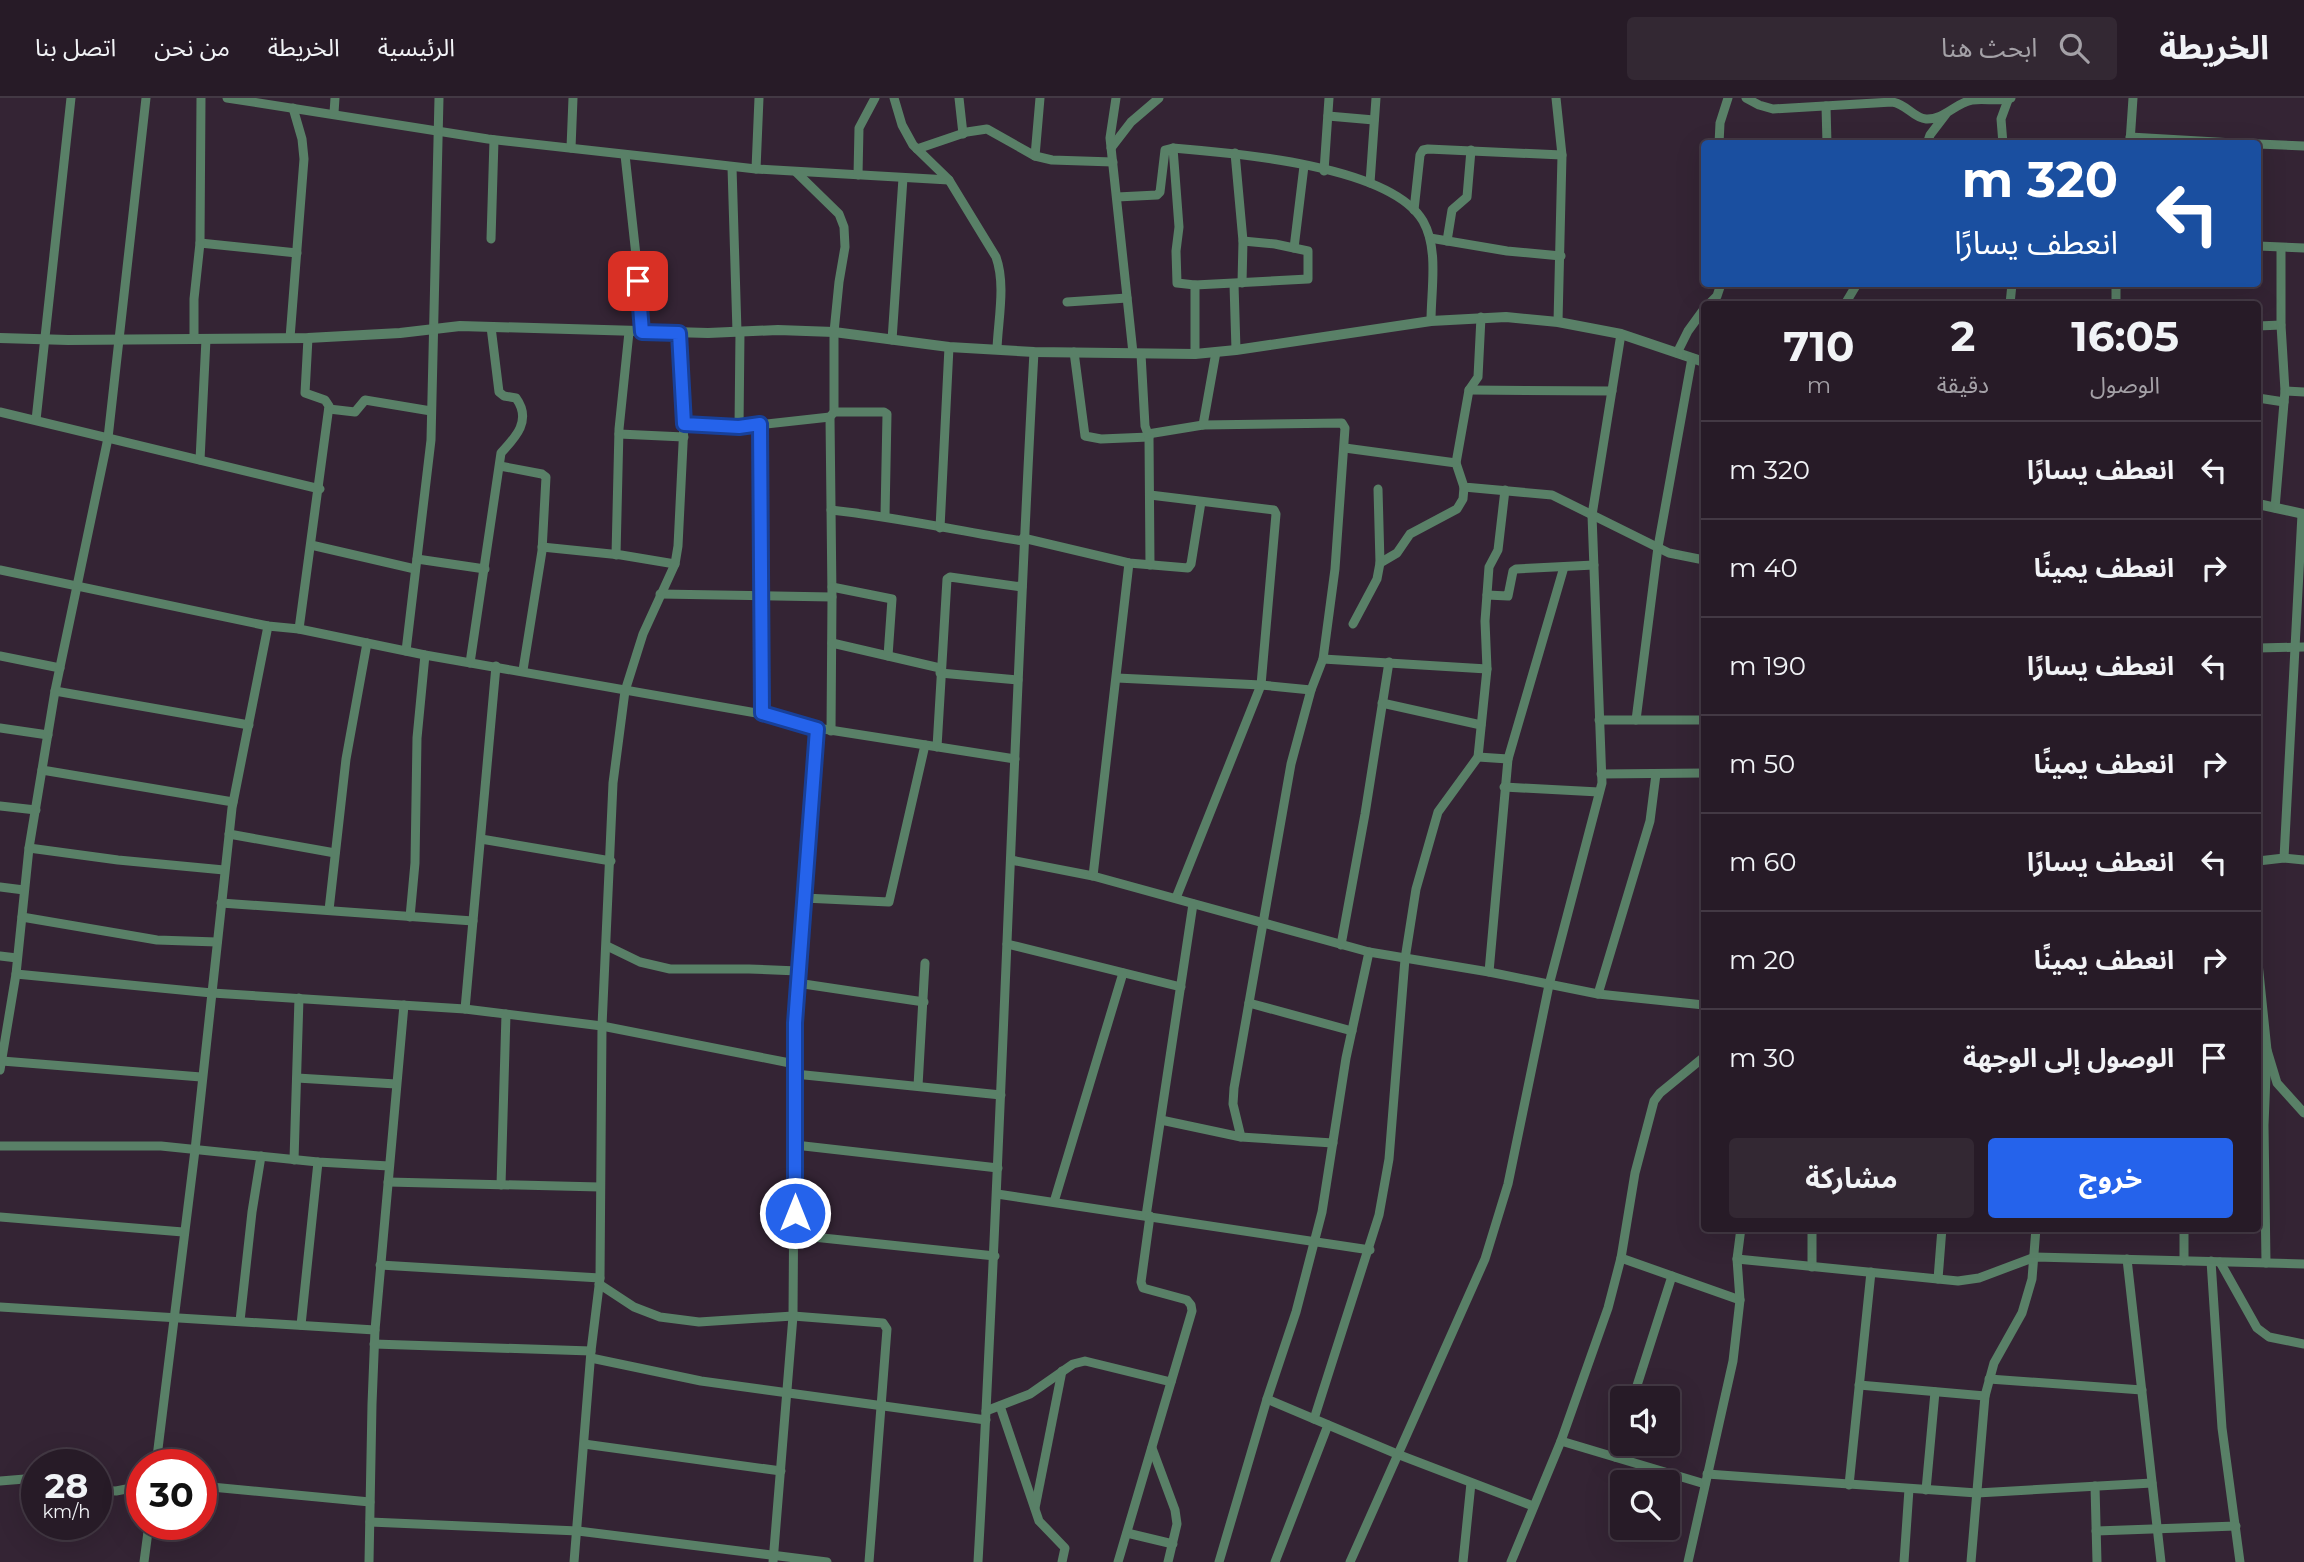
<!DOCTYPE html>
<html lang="ar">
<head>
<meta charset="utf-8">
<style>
	:root { --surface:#271b27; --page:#332833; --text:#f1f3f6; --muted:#a4a1a7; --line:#433944; --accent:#2563eb }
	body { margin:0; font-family:Montserrat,"Noto Sans Arabic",sans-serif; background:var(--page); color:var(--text); direction:rtl; height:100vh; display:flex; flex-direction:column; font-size:26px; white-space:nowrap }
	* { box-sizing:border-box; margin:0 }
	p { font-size:23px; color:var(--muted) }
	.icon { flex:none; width:38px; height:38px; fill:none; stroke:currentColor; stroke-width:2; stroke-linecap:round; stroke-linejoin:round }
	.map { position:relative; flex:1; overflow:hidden; direction:ltr }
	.sheet { position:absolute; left:1701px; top:203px; width:560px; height:931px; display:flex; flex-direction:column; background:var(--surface); border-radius:7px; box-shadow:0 7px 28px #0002,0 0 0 2px var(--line); direction:rtl }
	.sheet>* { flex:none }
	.hud { position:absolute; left:1701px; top:42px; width:560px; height:147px; border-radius:7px; box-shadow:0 7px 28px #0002,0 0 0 2px var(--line); direction:rtl; background:#1a4fa0; color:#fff; overflow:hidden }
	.buttons { position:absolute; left:1610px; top:1288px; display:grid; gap:14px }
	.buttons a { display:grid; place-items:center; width:70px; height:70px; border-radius:7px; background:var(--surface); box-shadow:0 7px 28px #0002,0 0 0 2px var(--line); font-size:35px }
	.speed { position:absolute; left:21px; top:1351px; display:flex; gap:14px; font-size:35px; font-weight:700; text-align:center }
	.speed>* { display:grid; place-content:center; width:91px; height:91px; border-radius:50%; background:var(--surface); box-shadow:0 7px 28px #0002,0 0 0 2px var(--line); line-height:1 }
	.speed small { font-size:18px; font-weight:400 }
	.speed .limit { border:10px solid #d22; background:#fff; color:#111 }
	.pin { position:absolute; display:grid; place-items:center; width:60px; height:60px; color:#fff; margin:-30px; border-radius:14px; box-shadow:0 4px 10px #0006 }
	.me { position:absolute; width:77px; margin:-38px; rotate:0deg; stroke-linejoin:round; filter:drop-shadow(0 0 5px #0008) }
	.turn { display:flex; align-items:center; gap:24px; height:147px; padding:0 28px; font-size:32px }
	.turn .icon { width:91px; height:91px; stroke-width:2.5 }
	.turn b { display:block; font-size:49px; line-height:60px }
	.eta { display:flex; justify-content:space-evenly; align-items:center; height:119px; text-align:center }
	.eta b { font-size:42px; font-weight:700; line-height:49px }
	.action { display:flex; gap:14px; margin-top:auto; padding:14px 28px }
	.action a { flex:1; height:80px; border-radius:7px; background:var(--accent); color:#fff; font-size:28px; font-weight:700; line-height:80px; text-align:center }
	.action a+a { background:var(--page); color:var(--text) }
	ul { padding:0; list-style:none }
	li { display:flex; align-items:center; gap:21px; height:98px; padding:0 28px; border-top:2px solid var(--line) }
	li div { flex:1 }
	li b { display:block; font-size:26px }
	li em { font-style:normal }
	header { display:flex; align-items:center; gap:42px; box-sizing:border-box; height:98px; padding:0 35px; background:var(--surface); border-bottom:2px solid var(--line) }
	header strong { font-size:33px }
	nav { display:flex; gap:38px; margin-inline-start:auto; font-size:24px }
	.search { width:490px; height:63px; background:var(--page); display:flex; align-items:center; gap:18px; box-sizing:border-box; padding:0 24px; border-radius:7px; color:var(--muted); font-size:26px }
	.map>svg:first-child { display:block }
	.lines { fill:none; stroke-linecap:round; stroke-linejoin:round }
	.minor { stroke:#598067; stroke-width:9 }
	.tertiary { stroke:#598067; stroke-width:10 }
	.route-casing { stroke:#184099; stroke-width:18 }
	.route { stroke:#2563eb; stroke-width:12 }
</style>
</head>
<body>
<header>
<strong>الخريطة</strong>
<div class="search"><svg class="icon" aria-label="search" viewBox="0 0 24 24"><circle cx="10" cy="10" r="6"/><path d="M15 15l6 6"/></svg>ابحث هنا</div>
<nav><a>الرئيسية</a><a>الخريطة</a><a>من نحن</a><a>اتصل بنا</a></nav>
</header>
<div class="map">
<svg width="2304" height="1464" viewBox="0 0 2304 1464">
	<rect width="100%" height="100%" fill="#342434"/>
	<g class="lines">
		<g class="minor">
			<path d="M227 0 488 41 650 59 756 71 949 82"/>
			<path d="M894 0 902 27 913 47 949 82 996 159C1006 187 998 222 997 251"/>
			<path d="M959 0 963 36"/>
			<path d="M1116 0 1110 40 1133 255"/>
			<path d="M1556 0 1562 57 1558 224"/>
			<path d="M1746 0 1759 7 1773 11 1892 4C1907 6 1913 20 1926 21 1944 22 1955 5 1972 2 1985 0 1999 4 2011 0"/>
			<path d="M1826 8 1827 46"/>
			<path d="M334 15 335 0"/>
			<path d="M1328 18 1374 22"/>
			<path d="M2130 39 2251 46"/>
			<path d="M2130 44 2133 0"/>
			<path d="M1719 46 1720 25 1728 0"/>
			<path d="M1927 46 1930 37 1946 16"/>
			<path d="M2003 46 2001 21 2008 2"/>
			<path d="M2258 46 2304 48"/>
			<path d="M571 50 573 0"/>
			<path d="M1111 50 1131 24 1159 0"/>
			<path d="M1173 50 1179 129 1176 153 1177 185 1195 187 1308 181V153L1275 146 1243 143"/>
			<path d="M917 51 967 34 987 31 1035 58 1052 62 1113 64"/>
			<path d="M1235 55 1243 143 1242 185"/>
			<path d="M625 57 641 203 642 234"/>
			<path d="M1035 58 1040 0"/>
			<path d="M732 69 737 234"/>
			<path d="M756 71 759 0"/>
			<path d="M1324 73 1329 0"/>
			<path d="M796 74 839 116 844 129 845 149 839 184 834 234V314L830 319 832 499 831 633"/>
			<path d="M858 77 859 30 875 0"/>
			<path d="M1370 85 1376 0"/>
			<path d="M1117 99 1157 97 1160 94 1165 52 1173 50C1234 55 1390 67 1423 123 1439 151 1431 192 1431 223"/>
			<path d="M1414 112 1420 57 1423 52 1428 51 1562 57"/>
			<path d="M1430 140 1507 153 1561 158"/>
			<path d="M491 141 494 42"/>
			<path d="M1447 143 1452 112 1467 99 1471 52"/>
			<path d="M200 145 297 155"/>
			<path d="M2258 148 2304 150"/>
			<path d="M1294 150 1304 68"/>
			<path d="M1234 186 1236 252"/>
			<path d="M1067 204 1127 200"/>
			<path d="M1709 206 1717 198 1721 186"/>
			<path d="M1845 206 1857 186"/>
			<path d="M2010 206 2012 186"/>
			<path d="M2116 206V186"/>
			<path d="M2258 228 2281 227"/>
			<path d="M290 240 304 61 302 41 293 10"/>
			<path d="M194 241V201L200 145 201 0"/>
			<path d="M892 242 903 80"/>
			<path d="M1074 254 1085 338 1101 341 1149 339"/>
			<path d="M1677 255 1688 233 1704 211"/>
			<path d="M1141 256 1145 328 1149 339 1150 467"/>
			<path d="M1195 256V187"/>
			<path d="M1469 292 1612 293"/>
			<path d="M2285 293 2304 294"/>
			<path d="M2258 300 2284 304"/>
			<path d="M329 311 355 314 365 302 431 313"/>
			<path d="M0 314 320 391"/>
			<path d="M834 314H884L887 316 885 418"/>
			<path d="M36 322 71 0"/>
			<path d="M760 325 762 616"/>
			<path d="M684 326 739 329 830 319"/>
			<path d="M1203 327 1216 254"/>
			<path d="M739 329 740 234"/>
			<path d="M619 336 684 339"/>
			<path d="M1148 336 1203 327 1342 325 1345 330 1335 471 1323 561 1311 592 1291 666 1234 990 1233 1006 1241 1039"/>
			<path d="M1345 350 1456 365 1464 389 1552 397 1669 455 1704 462"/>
			<path d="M200 362 206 241"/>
			<path d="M1456 365 1469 292 1478 279 1481 219"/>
			<path d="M500 368 542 376 546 379 542 453 523 572"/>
			<path d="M1150 397 1274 412 1276 416 1261 587 1176 800"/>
			<path d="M2275 410 2285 293 2281 227V150"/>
			<path d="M831 412C896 419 959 433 1023 443"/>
			<path d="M940 430 949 249"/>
			<path d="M1023 440 1129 465 1188 470 1191 466 1201 404"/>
			<path d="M311 447 415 471"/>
			<path d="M542 449 621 457 675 466"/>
			<path d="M616 457 619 331 629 234"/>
			<path d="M417 461 485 471"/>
			<path d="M1380 465 1397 455 1410 436 1457 411 1463 401 1464 389"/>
			<path d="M0 472 268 528 299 531 425 557 762 616 817 630 1015 661"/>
			<path d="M832 489 892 501 888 558"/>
			<path d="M660 496 832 499"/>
			<path d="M1487 497 1508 498 1513 473 1516 471 1594 467"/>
			<path d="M1353 526 1377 481 1380 465 1378 391"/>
			<path d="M299 531 329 308 325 302 305 295 308 240"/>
			<path d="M832 545 940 570"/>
			<path d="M2258 550 2304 549"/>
			<path d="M406 553 431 342 439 0"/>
			<path d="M0 558 60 570"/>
			<path d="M1323 561 1487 571"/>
			<path d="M470 565 501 355C516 339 532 322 516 300L504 298 499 294 491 229"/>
			<path d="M940 575 1018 582"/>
			<path d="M1117 580 1261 587 1311 592"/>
			<path d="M55 593 249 627"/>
			<path d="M1382 605 1481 627"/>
			<path d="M1599 622H1704"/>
			<path d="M1636 622 1658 449 1692 260"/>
			<path d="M0 630 48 637"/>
			<path d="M937 649 947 481 950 479 1022 489"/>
			<path d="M1478 659 1508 661 1489 874"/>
			<path d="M1508 661 1564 469"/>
			<path d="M42 672 233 704"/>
			<path d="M1601 676 1704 675"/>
			<path d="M1504 689 1599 694"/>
			<path d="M0 708 36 712"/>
			<path d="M229 736 335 755"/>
			<path d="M481 741 611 763"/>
			<path d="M29 750 118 762 224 772"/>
			<path d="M2284 760 2304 762"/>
			<path d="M1011 762 1093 778 1369 854 1489 874 1598 896 1704 907"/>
			<path d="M2258 763 2284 760 2302 416"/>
			<path d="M1093 778 1129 465"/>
			<path d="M0 789 24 792"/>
			<path d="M804 800 889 804 925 647"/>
			<path d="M221 805 473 823"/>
			<path d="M329 812 346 661 367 545"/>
			<path d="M22 819 157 842 217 844"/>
			<path d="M410 819 415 765 417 640 425 557"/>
			<path d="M1007 846 1181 889"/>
			<path d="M1341 847 1365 716 1389 564"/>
			<path d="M607 848 640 864 670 871H749L798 873"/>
			<path d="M0 858 17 860"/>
			<path d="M2258 865 2267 952 2277 985 2304 1015"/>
			<path d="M16 876 212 895 465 911 602 928 795 966"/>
			<path d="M797 885 924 904"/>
			<path d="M1598 896 1650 723 1656 676"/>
			<path d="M1249 905 1352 933"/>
			<path d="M465 911 496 568"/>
			<path d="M2 963 201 979"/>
			<path d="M0 972 16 876 29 750 55 593 108 340 146 0"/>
			<path d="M795 976 1001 997"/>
			<path d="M297 980 396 986"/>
			<path d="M918 988 925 865"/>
			<path d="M1161 1022 1241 1039 1333 1045"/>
			<path d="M795 1047 998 1070"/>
			<path d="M0 1048H161L318 1064 389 1068"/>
			<path d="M294 1062 299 900"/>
			<path d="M388 1084 600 1089"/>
			<path d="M501 1087 506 916"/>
			<path d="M997 1096 1370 1152"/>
			<path d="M1054 1104 1123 875"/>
			<path d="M1146 1118 1193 806"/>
			<path d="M0 1119 183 1134"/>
			<path d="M2184 1130V1163"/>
			<path d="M794 1137 995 1158"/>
			<path d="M1621 1160 1740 1202"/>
			<path d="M1737 1161 1958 1183 1979 1180 2035 1159 2304 1166"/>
			<path d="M2127 1161 2161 1464"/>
			<path d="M2211 1163 2222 1330 2240 1464"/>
			<path d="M2220 1164 2257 1230 2269 1239 2304 1246"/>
			<path d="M2266 1165 2264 1027 2267 952"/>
			<path d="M380 1167 600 1180"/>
			<path d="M1812 1169V1130"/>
			<path d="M1938 1181 1942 1130"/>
			<path d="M599 1186 634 1209 660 1219 699 1224 793 1218 883 1225 887 1231 869 1464"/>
			<path d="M0 1209 375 1232"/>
			<path d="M240 1223 252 1114 261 1058"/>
			<path d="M301 1227 318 1064"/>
			<path d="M374 1246 591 1253"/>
			<path d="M591 1260 701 1283 986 1322"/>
			<path d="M1989 1281 2142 1292"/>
			<path d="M1859 1287 1985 1298"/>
			<path d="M1633 1300 1672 1178"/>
			<path d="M1267 1301 1397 1356 1533 1408"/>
			<path d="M1000 1308 1039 1423 1065 1450 1062 1464"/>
			<path d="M986 1313 1030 1296 1073 1266 1085 1263 1171 1284"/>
			<path d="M1314 1321 1379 1117 1389 1061 1405 861 1416 791 1438 714 1478 659 1487 571 1485 523 1489 469 1498 452 1505 392"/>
			<path d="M1561 1343 1705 1386"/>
			<path d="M584 1346 781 1373"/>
			<path d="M1152 1350 1175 1412 1177 1426 1168 1464"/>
			<path d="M1615 1359 1622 1335"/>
			<path d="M156 1367 195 1052 232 710 268 528"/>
			<path d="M1707 1376 1977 1395 2152 1385"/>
			<path d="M0 1383 37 1380"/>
			<path d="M1849 1387 1871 1174"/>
			<path d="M201 1388 370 1404"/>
			<path d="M2095 1388 2097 1464"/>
			<path d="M96 1392 116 1393 142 1388"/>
			<path d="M1926 1392 1935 1294"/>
			<path d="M1035 1410 1062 1273"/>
			<path d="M370 1424 578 1433 827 1464"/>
			<path d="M2096 1433 2236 1428"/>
			<path d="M1127 1435 1173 1446"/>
			<path d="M144 1464 149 1426"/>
			<path d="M369 1464 372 1306 375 1232 404 907"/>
			<path d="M574 1464 591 1253 600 1180 602 928 613 685 625 593 643 536 675 466 678 448 684 326 679 235"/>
			<path d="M773 1464 793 1218 795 925 817 630"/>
			<path d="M978 1464C1001 1061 1012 657 1034 254"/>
			<path d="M1118 1464 1192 1213 1191 1207 1187 1202 1143 1190 1141 1184 1150 1118"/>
			<path d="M1219 1464 1267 1301 1296 1214 1322 1114 1346 960 1369 854"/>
			<path d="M1275 1464 1328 1327"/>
			<path d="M1350 1464 1485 1161 1508 1086 1549 887 1602 685 1592 417 1621 236"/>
			<path d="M1463 1464 1471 1385"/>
			<path d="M1511 1464 1561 1343 1608 1210 1621 1160 1635 1075 1654 1003 1660 995 1704 959"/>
			<path d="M1688 1464 1733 1263 1740 1202 1737 1161 1741 1130"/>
			<path d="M1904 1464 1909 1391"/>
			<path d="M1971 1464 1985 1298 1994 1265 2022 1215 2032 1181 2036 1130"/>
		</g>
		<g class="tertiary">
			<path d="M0 240 68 242 308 240 400 235 460 228 708 235 778 232 834 234 949 249 1034 254 1195 256 1236 252 1431 223 1506 219 1558 224 1621 236 1704 264"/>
			<path d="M2258 406 2304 416"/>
		</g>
	</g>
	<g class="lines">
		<g class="route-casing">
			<path id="route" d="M638 183 642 234 679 235 684 326 739 329 760 326 762 615 817 631 795 925V1115"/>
		</g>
		<use href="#route" class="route"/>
	</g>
</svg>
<div class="buttons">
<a><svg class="icon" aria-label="sound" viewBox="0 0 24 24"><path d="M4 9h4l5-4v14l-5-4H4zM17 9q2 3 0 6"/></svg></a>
<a><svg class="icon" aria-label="search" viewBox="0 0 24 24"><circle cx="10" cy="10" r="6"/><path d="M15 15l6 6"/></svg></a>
</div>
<div class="speed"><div>28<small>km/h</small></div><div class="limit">30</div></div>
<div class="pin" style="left:638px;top:183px;background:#d93025"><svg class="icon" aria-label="arrive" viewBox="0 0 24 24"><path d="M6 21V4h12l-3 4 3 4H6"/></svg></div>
<svg class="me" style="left:795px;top:1115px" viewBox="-20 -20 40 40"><circle r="17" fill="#2563eb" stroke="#fff" stroke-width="3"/><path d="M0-11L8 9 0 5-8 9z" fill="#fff"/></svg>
<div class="hud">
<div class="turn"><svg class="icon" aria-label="left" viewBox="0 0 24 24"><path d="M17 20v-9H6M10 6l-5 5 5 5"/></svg><div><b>320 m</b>انعطف يسارًا</div></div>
</div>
<section class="sheet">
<div class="eta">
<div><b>16:05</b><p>الوصول</p></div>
<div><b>2</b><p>دقيقة</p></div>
<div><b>710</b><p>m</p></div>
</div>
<ul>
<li><svg class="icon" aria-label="left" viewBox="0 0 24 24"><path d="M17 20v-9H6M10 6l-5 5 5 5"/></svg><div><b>انعطف يسارًا</b></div><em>320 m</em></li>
<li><svg class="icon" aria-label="right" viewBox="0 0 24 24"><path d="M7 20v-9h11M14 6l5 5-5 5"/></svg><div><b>انعطف يمينًا</b></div><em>40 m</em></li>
<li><svg class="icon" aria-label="left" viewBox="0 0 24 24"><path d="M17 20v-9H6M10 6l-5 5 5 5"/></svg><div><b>انعطف يسارًا</b></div><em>190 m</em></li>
<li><svg class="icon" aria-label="right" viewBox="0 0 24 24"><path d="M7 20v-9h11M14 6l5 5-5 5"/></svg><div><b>انعطف يمينًا</b></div><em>50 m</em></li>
<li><svg class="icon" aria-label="left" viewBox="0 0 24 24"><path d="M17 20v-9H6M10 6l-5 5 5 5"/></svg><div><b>انعطف يسارًا</b></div><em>60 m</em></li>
<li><svg class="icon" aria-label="right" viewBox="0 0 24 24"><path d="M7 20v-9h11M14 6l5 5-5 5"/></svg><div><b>انعطف يمينًا</b></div><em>20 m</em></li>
<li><svg class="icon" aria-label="arrive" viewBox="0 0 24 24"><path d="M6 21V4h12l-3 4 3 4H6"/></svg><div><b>الوصول إلى الوجهة</b></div><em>30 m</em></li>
</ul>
<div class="action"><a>خروج</a><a>مشاركة</a></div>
</section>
</div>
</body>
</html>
